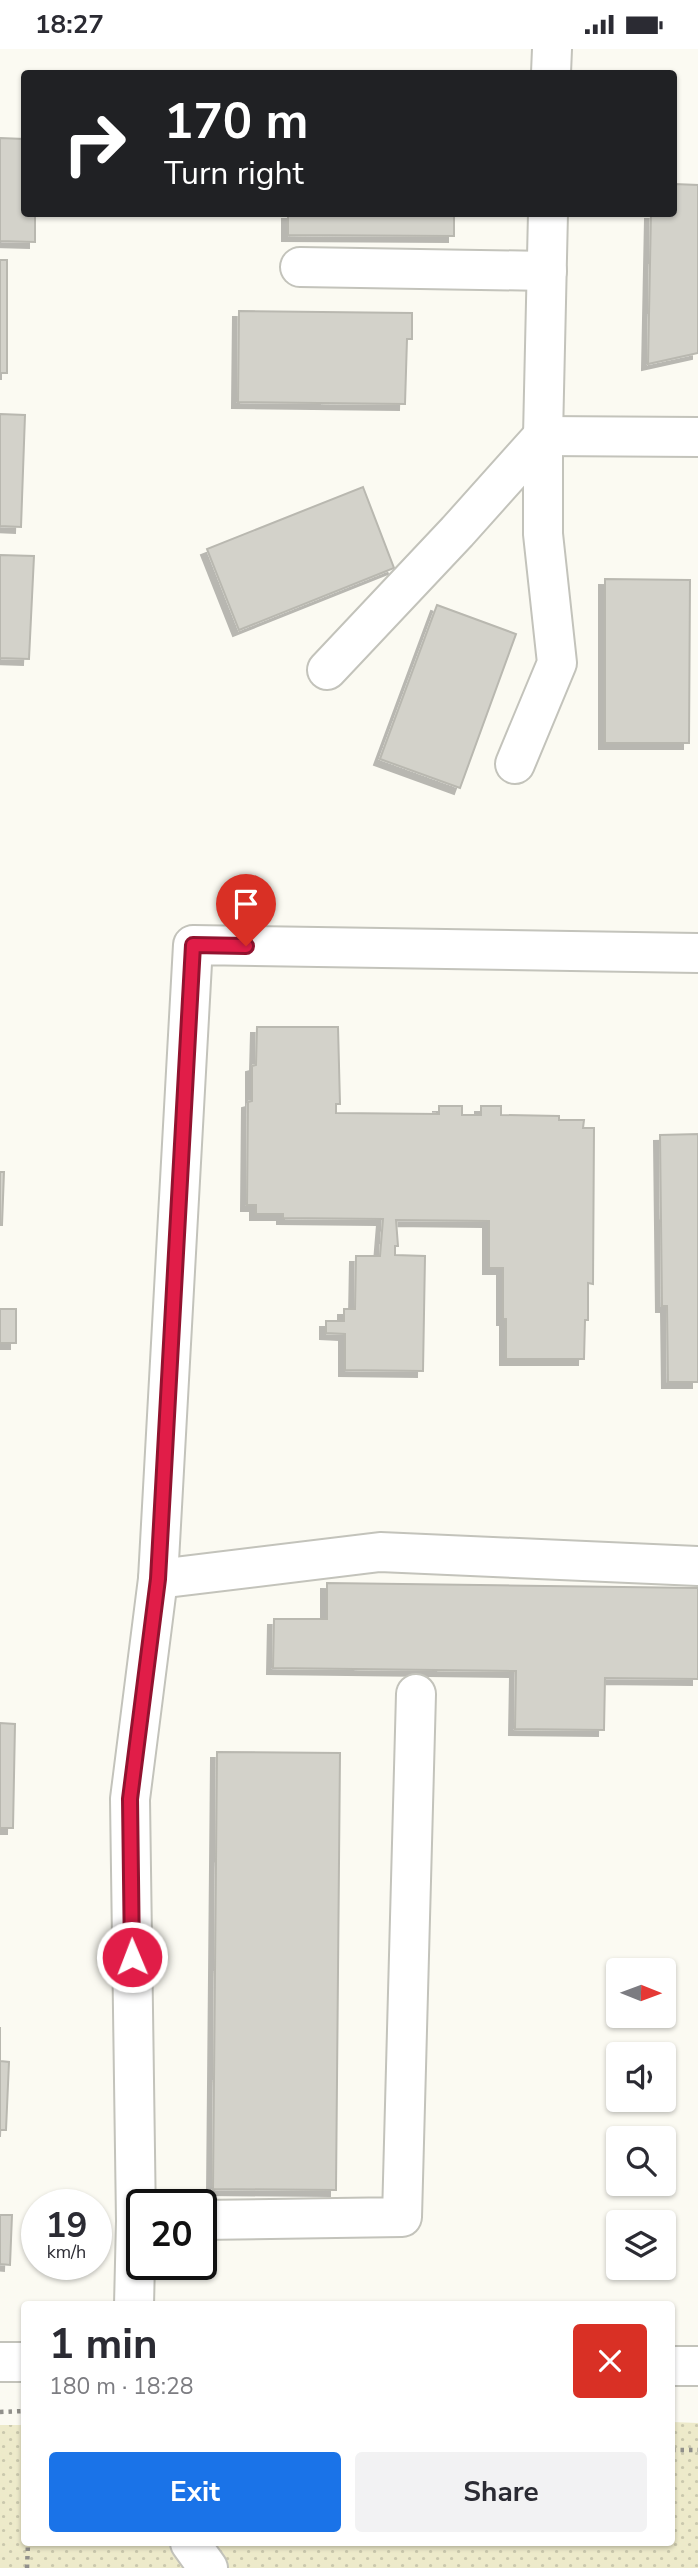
<!DOCTYPE html>
<html lang="en">
<head>
<meta charset="utf-8">
<style>
	:root { --surface:#fff; --page:#f2f2f3; --text:#2b2b33; --muted:#7c7c81; --accent:#1a73e8 }
	body { margin:0; font-family:"Nunito Sans",sans-serif; background:var(--page); color:var(--text); height:100vh; display:flex; flex-direction:column; font-size:26px; white-space:nowrap }
	* { box-sizing:border-box; margin:0 }
	p { font-size:23px; color:var(--muted) }
	.icon { flex:none; width:38px; height:38px; fill:none; stroke:currentColor; stroke-width:2; stroke-linecap:round; stroke-linejoin:round }
	.map { position:relative; flex:1; overflow:hidden }
	.details { position:absolute; left:21px; top:2252px; width:654px; height:245px; display:flex; flex-direction:column; background:var(--surface); border-radius:7px; box-shadow:0 2px 5px #0004 }
	.details>* { flex:none }
	.top-card { position:absolute; left:21px; top:21px; width:656px; height:147px; border-radius:7px; box-shadow:0 2px 5px #0004; background:#202124; color:#fff; overflow:hidden }
	.needle { width:46px; rotate:91deg }
	.buttons { position:absolute; left:606px; top:1909px; display:grid; gap:14px }
	.buttons a { display:grid; place-items:center; width:70px; height:70px; border-radius:7px; background:var(--surface); box-shadow:0 2px 5px #0004; font-size:35px }
	.speed { position:absolute; left:21px; top:2140px; display:flex; gap:14px; font-size:35px; font-weight:700; text-align:center }
	.speed>* { display:grid; place-content:center; width:91px; height:91px; border-radius:50%; background:var(--surface); box-shadow:0 2px 5px #0004; line-height:1 }
	.speed small { font-size:18px; font-weight:400 }
	.speed .limit { border:4px solid #111; border-radius:10px; background:#fff; color:#111 }
	.pin { position:absolute; display:grid; place-items:center; width:60px; height:60px; color:#fff; margin:-72px -30px; border-radius:50% 50% 50% 0; rotate:-45deg; box-shadow:0 0 7px #0007 }
	.pin .icon { rotate:45deg }
	.me { position:absolute; width:77px; margin:-38px; rotate:359deg; stroke-linejoin:round; filter:drop-shadow(0 0 5px #0008) }
	.turn { display:flex; align-items:center; gap:24px; height:147px; padding:0 28px; font-size:32px }
	.turn .icon { width:91px; height:91px; stroke-width:2.5 }
	.turn b { display:block; font-size:49px; line-height:60px }
	.round { display:grid; place-items:center; flex:none; width:74px; height:74px; border-radius:7px; background:var(--page) }
	.summary { display:flex; align-items:center; justify-content:space-between; height:119px; padding:0 28px }
	h1 { font-size:42px; font-weight:700; line-height:52px }
	.primary-button { display:flex; gap:14px; margin-top:auto; padding:14px 28px }
	.primary-button a { flex:1; height:80px; border-radius:7px; background:var(--accent); color:#fff; font-size:28px; font-weight:700; line-height:80px; text-align:center }
	.primary-button a+a { background:var(--page); color:var(--text) }
	.status { display:flex; justify-content:space-between; align-items:center; height:49px; padding:0 35px; background:var(--surface); direction:ltr }
	.status svg { height:19px; fill:currentColor }
	.map>svg:first-child { display:block }
	.park { fill:url(#park-dots) }
	.building { fill:#d3d2ca; stroke:#b9b8b0; stroke-width:2; filter:url(#shadow) }
	.lines { fill:none; stroke-linecap:round; stroke-linejoin:round }
	.minor-casing { stroke:#c3c3bb; stroke-width:42 }
	.path { stroke:#91908b; stroke-width:4.5; stroke-dasharray:3.5 5; stroke-linecap:butt }
	.minor { stroke:#fff; stroke-width:38 }
	.route-casing { stroke:#92132f; stroke-width:18 }
	.route { stroke:#e11d48; stroke-width:12 }
</style>
</head>
<body>
<div class="status"><b>18:27</b><svg viewBox="0 0 49 12"><path d="M0 12V9h3v3zM5 12V6h3v6zM10 12V3h3v9zM15 12V0h3v12zM26 1h20v11H26zM47 4h2v5h-2z"/></svg></div>
<div class="map">
<svg width="698" height="2519" viewBox="0 0 698 2519">
	<defs>
		<pattern id="park-dots" width="8" height="8" patternUnits="userSpaceOnUse" patternTransform="scale(1.75)"><rect width="8" height="8" fill="#edeaca"/><path d="M2 2h.1M6 6h.1" fill="none" stroke="#cac8ad" stroke-width="1.8" stroke-linecap="round"/></pattern>
		<filter id="shadow"><feDropShadow dx="-6" dy="6" stdDeviation="0" flood-color="#0004"/></filter>
	</defs>
	<rect width="100%" height="100%" fill="#fbfaf2"/>
	<path class="park" d="M672 2373 698 2374V2519H0V2376H24V2494H672Z"/>
	<g class="building">
		<path d="M0 89 24 90V164H35V193L0 192Z"/>
		<path d="M674 135 698 136V304L648 315 651 164H674Z"/>
		<path d="M288 164H454V187L288 186Z"/>
		<rect x="0" y="211" width="7" height="113"/>
		<path d="M239 262 412 264V290H407L405 355 238 353Z"/>
		<path d="M0 365 25 366 21 478 0 477Z"/>
		<path d="M363 438 394 519 239 581 207 500Z"/>
		<path d="M0 506 34 507 29 610 0 609Z"/>
		<path d="M605 530 690 531 689 694H605Z"/>
		<path d="M437 556 516 585 460 739 380 710Z"/>
		<path d="M257 978H338L340 1055H336V1064L439 1065V1057H462V1066H481V1057H501V1066L559 1067V1071H584L583 1079H594L593 1235 588 1234V1271H585L584 1310H506V1270H503V1219H489V1172L396 1171 398 1197H395V1206L425 1207 423 1322 345 1321V1285L326 1284V1272H344V1260H355L356 1207H380L383 1170 283 1169V1165H256V1156H247L248 1053 252 1052V1017L256 1016Z"/>
		<path d="M698 1085V1333H668L667 1257H662L660 1086Z"/>
		<path d="M0 1123H4L2 1176H0Z"/>
		<rect x="0" y="1260" width="16" height="34"/>
		<path d="M327 1534 698 1539V1630L605 1629 604 1681 515 1680 516 1622 273 1619 274 1570H327Z"/>
		<path d="M0 1674 15 1675 13 1779H0Z"/>
		<path d="M217 1703 340 1704 336 2141 213 2140Z"/>
		<path d="M0 1978V2012L9 2013 6 2081H0Z"/>
		<path d="M0 2166H12L10 2216 0 2215Z"/>
	</g>
	<g class="lines">
		<g class="minor-casing">
			<g id="minor">
				<path d="M551 24 552 0"/>
				<path d="M300 218 547 222"/>
				<path d="M543 387 698 388"/>
				<path d="M327 621 457 483 543 387"/>
				<path d="M515 715 557 614 543 485V387L548 164"/>
				<path d="M158 1530 380 1503 698 1517"/>
				<path d="M201 2171 402 2168 416 1645"/>
				<path d="M134 2256 136 2172 130 1750 158 1530 193 896 698 904"/>
				<path d="M0 2313H24"/>
				<path d="M672 2317H698"/>
				<path d="M190 2494 208 2519"/>
			</g>
		</g>
		<g class="path">
			<path d="M0 2363 24 2362"/>
			<path d="M672 2401H698"/>
			<path d="M27 2519 28 2494"/>
		</g>
		<use href="#minor" class="minor"/>
	</g>
	<g class="lines">
		<g class="route-casing">
			<path id="route" d="M132 1908 130 1750 158 1530 193 896 246 897"/>
		</g>
		<use href="#route" class="route"/>
	</g>
</svg>
<div class="buttons">
<a><svg class="needle" viewBox="-14 -14 28 28"><path d="M0-13l5 13h-10z" fill="#e53935"/><path d="M0 13l5-13h-10z" fill="#7c7c81"/></svg></a>
<a><svg class="icon" aria-label="sound" viewBox="0 0 24 24"><path d="M4 9h4l5-4v14l-5-4H4zM17 9q2 3 0 6"/></svg></a>
<a><svg class="icon" aria-label="search" viewBox="0 0 24 24"><circle cx="10" cy="10" r="6"/><path d="M15 15l6 6"/></svg></a>
<a><svg class="icon" aria-label="layers" viewBox="0 0 24 24"><path d="M12 4l9 5-9 5-9-5zM3 14l9 5 9-5"/></svg></a>
</div>
<div class="speed"><div>19<small>km/h</small></div><div class="limit">20</div></div>
<div class="pin" style="left:246px;top:897px;background:#d93025"><svg class="icon" aria-label="arrive" viewBox="0 0 24 24"><path d="M6 21V4h12l-3 4 3 4H6"/></svg></div>
<svg class="me" style="left:132px;top:1908px" viewBox="-20 -20 40 40"><circle r="17" fill="#e11d48" stroke="#fff" stroke-width="3"/><path d="M0-11L8 9 0 5-8 9z" fill="#fff"/></svg>
<div class="top-card">
<div class="turn"><svg class="icon" aria-label="right" viewBox="0 0 24 24"><path d="M7 20v-9h11M14 6l5 5-5 5"/></svg><div><b>170 m</b>Turn right</div></div>
</div>
<section class="details">
<div class="summary"><div><h1>1 min</h1><p>180 m · 18:28</p></div><a class="round" style="background:#d93025;color:#fff"><svg class="icon" aria-label="close" viewBox="0 0 24 24"><path d="M6 6l12 12M18 6L6 18"/></svg></a></div>
<div class="primary-button"><a>Exit</a><a>Share</a></div>
</section>
</div>
</body>
</html>
